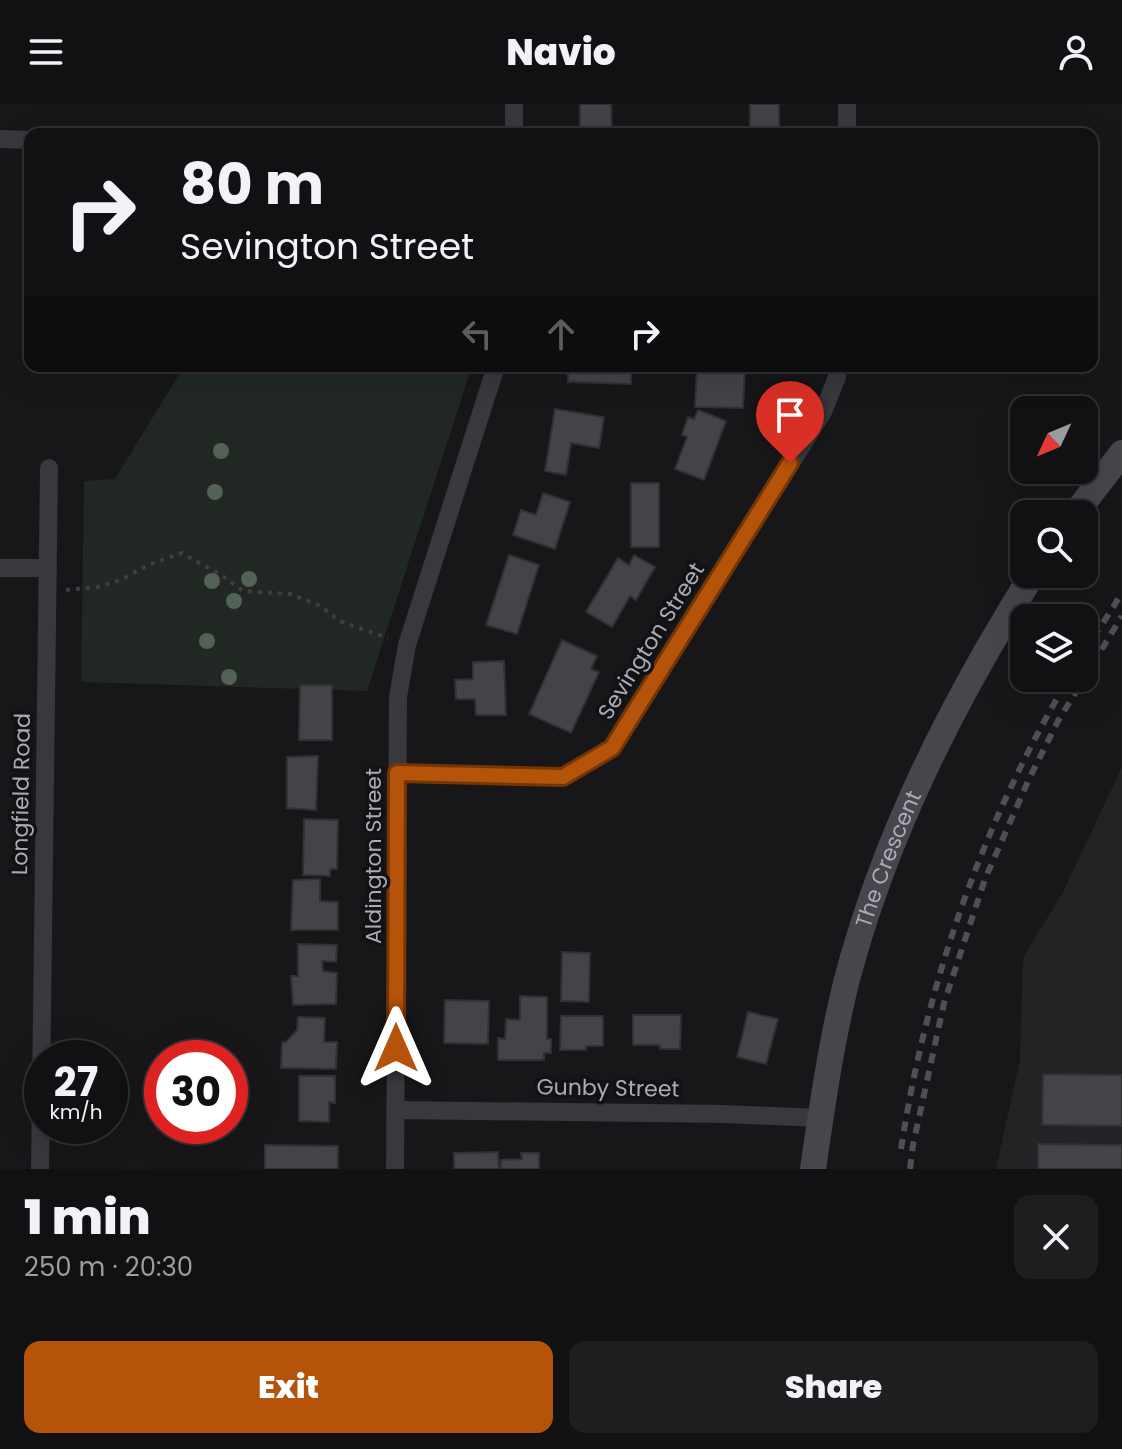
<!DOCTYPE html>
<html lang="en">
<head>
<meta charset="utf-8">
<style>
	:root { --surface:#111012; --page:#1e1e20; --text:#f1f3f6; --muted:#9c9d9f; --line:#303032; --accent:#b45309 }
	body { margin:0; font-family:Poppins,sans-serif; background:var(--page); color:var(--text); height:100vh; display:flex; flex-direction:column; font-size:30px; white-space:nowrap }
	* { box-sizing:border-box; margin:0 }
	p { font-size:26px; color:var(--muted) }
	.icon { flex:none; width:44px; height:44px; fill:none; stroke:currentColor; stroke-width:2; stroke-linecap:round; stroke-linejoin:round }
	.map { position:relative; height:1065px; overflow:hidden }
	.drawer { display:flex; flex-direction:column; background:var(--surface); flex:1 }
	.drawer>* { flex:none }
	.top-card { position:absolute; left:24px; top:24px; width:1074px; height:244px; border-radius:16px; box-shadow:0 8px 32px #0002,0 0 0 2px var(--line); background:#111012; color:var(--text); overflow:hidden }
	.needle { width:52px; rotate:226deg }
	.tools { position:absolute; left:1010px; top:292px; display:grid; gap:16px }
	.tools a { display:grid; place-items:center; width:88px; height:88px; border-radius:16px; background:var(--surface); box-shadow:0 8px 32px #0002,0 0 0 2px var(--line); font-size:40px }
	.speed { position:absolute; left:24px; top:936px; display:flex; gap:16px; font-size:40px; font-weight:700; text-align:center }
	.speed>* { display:grid; place-content:center; width:104px; height:104px; border-radius:50%; background:var(--surface); box-shadow:0 8px 32px #0002,0 0 0 2px var(--line); line-height:1 }
	.speed small { font-size:20px; font-weight:400 }
	.speed .limit { border:12px solid #d22; background:#fff; color:#111 }
	.pin { position:absolute; display:grid; place-items:center; width:68px; height:68px; color:#fff; margin:-82px -34px; border-radius:50% 50% 50% 0; rotate:-45deg; box-shadow:0 0 8px #0007 }
	.pin .icon { rotate:45deg }
	.me { position:absolute; width:88px; margin:-44px; rotate:0deg; stroke-linejoin:round; filter:drop-shadow(0 0 6px #0008) }
	.turn { display:flex; align-items:center; gap:28px; height:168px; padding:0 24px; font-size:36px }
	.turn .icon { width:104px; height:104px; stroke-width:2.5 }
	.turn b { display:block; font-size:56px; line-height:68px }
	.lanes { display:flex; align-items:center; height:76px; padding:0 24px; background:#0003; justify-content:center; gap:40px; direction:ltr }
	.lanes .off { opacity:.35 }
	.round { display:grid; place-items:center; flex:none; width:84px; height:84px; border-radius:16px; background:var(--page) }
	.head { display:flex; align-items:center; justify-content:space-between; height:136px; padding:0 24px }
	h1 { font-size:48px; font-weight:800; line-height:60px }
	.primary-button { display:flex; gap:16px; margin-top:auto; padding:16px 24px }
	.primary-button a { flex:1; height:92px; border-radius:16px; background:var(--accent); color:#fff; font-size:32px; font-weight:800; line-height:92px; text-align:center }
	.primary-button a+a { background:var(--page); color:var(--text) }
	header { display:flex; justify-content:space-between; align-items:center; height:104px; padding:0 24px; background:var(--surface); font-size:36px; font-weight:800 }
	.map>svg:first-child { display:block }
	.built { fill:#232325 }
	.green { fill:#212823 }
	.building { fill:#444448; stroke:#313134; stroke-width:2 }
	.lines { fill:none; stroke-linecap:round; stroke-linejoin:round }
	.path { stroke:#3e3e44; stroke-width:4; stroke-dasharray:4 6; stroke-linecap:butt }
	.minor { stroke:#38383d; stroke-width:18 }
	.secondary { stroke:#46464d; stroke-width:26 }
	.rail { stroke:#4f4f56; stroke-width:6; stroke-dasharray:10 8; stroke-linecap:butt }
	.tree { fill:#526257 }
	.route-casing { stroke:#753606; stroke-width:20 }
	.route { stroke:#b45309; stroke-width:14 }
	.labels { text-anchor:middle; dominant-baseline:central; stroke-width:7; stroke-linejoin:round; paint-order:stroke }
	.street-label { font-size:22px; fill:#aaabb7; stroke:#121113 }
</style>
</head>
<body>
<header><svg class="icon" aria-label="menu" viewBox="0 0 24 24"><path d="M4 6h16M4 12h16M4 18h16"/></svg>Navio<svg class="icon" aria-label="person" viewBox="0 0 24 24"><circle cx="12" cy="8" r="4"/><path d="M4 21q1-7 8-7t8 7"/></svg></header>
<div class="map">
<svg width="1122" height="1065" viewBox="0 0 1122 1065">
	<rect width="100%" height="100%" fill="#171618"/>
	<path class="built" d="M1122 663V1065H996L1020 956 1023 854 1063 788Z"/>
	<path class="green" d="M184 262H472L367 587 81 578 84 377 115 375Z"/>
	<g class="building">
		<path d="M580 0H611L612 30H580Z"/>
		<rect x="750" y="0" width="29" height="30"/>
		<path d="M568 262H631V280L568 278Z"/>
		<path d="M717 262H745L743 304 695 303 697 264 716 265Z"/>
		<path d="M555 305 604 313 599 344 571 339 566 371 545 367Z"/>
		<path d="M698 306 726 317 704 376 675 365 687 333 682 331 688 313 694 315Z"/>
		<rect x="631" y="379" width="28" height="64"/>
		<path d="M543 389 570 398 555 445 513 431 521 406 536 411Z"/>
		<path d="M509 451 539 461 517 530 486 521Z"/>
		<path d="M634 451 655 463 636 496 630 492 612 523 586 508 618 454 629 461Z"/>
		<path d="M562 536 597 552 591 565 599 568 571 629 529 610Z"/>
		<path d="M504 557 506 611H476L475 595H456L455 576 473 575V558Z"/>
		<path d="M300 581H332V636H299Z"/>
		<path d="M318 652 316 706 287 704V653Z"/>
		<path d="M304 715 338 716 337 765H330V772L303 771Z"/>
		<path d="M320 775V797L338 798V826H291L293 776Z"/>
		<path d="M298 840 337 841 336 858 322 857 323 867 337 869 336 900 293 901 291 872H298Z"/>
		<path d="M562 848 590 849 589 898 561 897Z"/>
		<path d="M520 892 547 893V935H551V949H544V956H498V934L505 935 506 915 520 916Z"/>
		<path d="M445 896 489 897 488 940 444 939Z"/>
		<path d="M748 908 778 915 766 960 737 953Z"/>
		<path d="M633 911H681L680 945H660V941H633Z"/>
		<path d="M561 912H603V942H586V946H560Z"/>
		<path d="M298 913 325 914 324 938H337L336 965 281 964 282 938H286L297 926Z"/>
		<path d="M1043 970 1122 971V1022L1042 1021Z"/>
		<path d="M299 972H335V999L329 998V1018L299 1017Z"/>
		<path d="M1038 1040 1122 1041V1065H1038Z"/>
		<path d="M265 1041 338 1042V1065H265Z"/>
		<path d="M498 1048 499 1065H454V1049Z"/>
		<path d="M521 1049H539V1065H501V1056L522 1055Z"/>
	</g>
	<g class="lines">
		<path class="path" d="M66 486 98 483 123 475 148 461 182 449 224 473 243 487 291 490 318 501 342 518 388 534"/>
		<g class="minor">
			<path d="M514 0V30"/>
			<path d="M847 30V0"/>
			<path d="M0 35 30 36"/>
			<path d="M0 464H48"/>
			<path d="M397 669 563 673 612 644 823 308 837 273 838 262"/>
			<path d="M396 1006 724 1010 820 1014"/>
			<path d="M40 1065 49 364"/>
			<path d="M395 1065 398 593 407 541 496 262"/>
		</g>
		<g class="secondary">
			<path d="M1075 410 1122 349"/>
			<path id="s1" d="M813 1065C822 1003 831 940 846 879 884 733 953 597 1033 470"/>
		</g>
		<g class="rail">
			<path d="M1084 549 1122 489"/>
			<path d="M901 1045C926 880 983 718 1069 574"/>
			<path d="M910 1065 913 1041 944 899 985 775 1029 675 1058 617 1122 512"/>
		</g>
	</g>
	<g class="tree">
		<circle cx="221" cy="347" r="8"/>
		<circle cx="215" cy="388" r="8"/>
		<circle cx="249" cy="475" r="8"/>
		<circle cx="212" cy="477" r="8"/>
		<circle cx="234" cy="497" r="8"/>
		<circle cx="207" cy="537" r="8"/>
		<circle cx="229" cy="573" r="8"/>
	</g>
	<g class="lines">
		<g class="route-casing">
			<path id="route" d="M396 944 397 669 563 673 612 644 790 359"/>
		</g>
		<use href="#route" class="route"/>
	</g>
	<g class="labels">
		<g class="street-label">
			<text transform="translate(651 537) rotate(-58)">Sevington Street</text>
			<text transform="translate(21 690) rotate(-89)">Longfield Road</text>
			<text transform="translate(373 752) rotate(-90)">Aldington Street</text>
			<text stroke="none"><textPath href="#s1" startOffset="320">The Crescent</textPath></text>
			<text transform="translate(608 984) rotate(1)">Gunby Street</text>
		</g>
	</g>
</svg>
<div class="tools">
<a><svg class="needle" viewBox="-14 -14 28 28"><path d="M0-13l5 13h-10z" fill="#e53935"/><path d="M0 13l5-13h-10z" fill="#9c9d9f"/></svg></a>
<a><svg class="icon" aria-label="search" viewBox="0 0 24 24"><circle cx="10" cy="10" r="6"/><path d="M15 15l6 6"/></svg></a>
<a><svg class="icon" aria-label="layers" viewBox="0 0 24 24"><path d="M12 4l9 5-9 5-9-5zM3 14l9 5 9-5"/></svg></a>
</div>
<div class="speed"><div>27<small>km/h</small></div><div class="limit">30</div></div>
<div class="pin" style="left:790px;top:359px;background:#d93025"><svg class="icon" aria-label="arrive" viewBox="0 0 24 24"><path d="M6 21V4h12l-3 4 3 4H6"/></svg></div>
<svg class="me" style="left:396px;top:944px" viewBox="-20 -20 40 40"><path d="M0-17L14 15 0 8-14 15z" fill="#b45309" stroke="#fff" stroke-width="4"/></svg>
<div class="top-card">
<div class="turn"><svg class="icon" aria-label="right" viewBox="0 0 24 24"><path d="M7 20v-9h11M14 6l5 5-5 5"/></svg><div><b>80 m</b>Sevington Street</div></div>
<div class="lanes"><svg class="icon off" aria-label="left" viewBox="0 0 24 24"><path d="M17 20v-9H6M10 6l-5 5 5 5"/></svg><svg class="icon off" aria-label="ahead" viewBox="0 0 24 24"><path d="M12 20V5M6 11l6-6 6 6"/></svg><svg class="icon" aria-label="right" viewBox="0 0 24 24"><path d="M7 20v-9h11M14 6l5 5-5 5"/></svg></div>
</div>
</div>
<section class="drawer">
<div class="head"><div><h1>1 min</h1><p>250 m · 20:30</p></div><a class="round"><svg class="icon" aria-label="close" viewBox="0 0 24 24"><path d="M6 6l12 12M18 6L6 18"/></svg></a></div>
<div class="primary-button"><a>Exit</a><a>Share</a></div>
</section>
</body>
</html>
